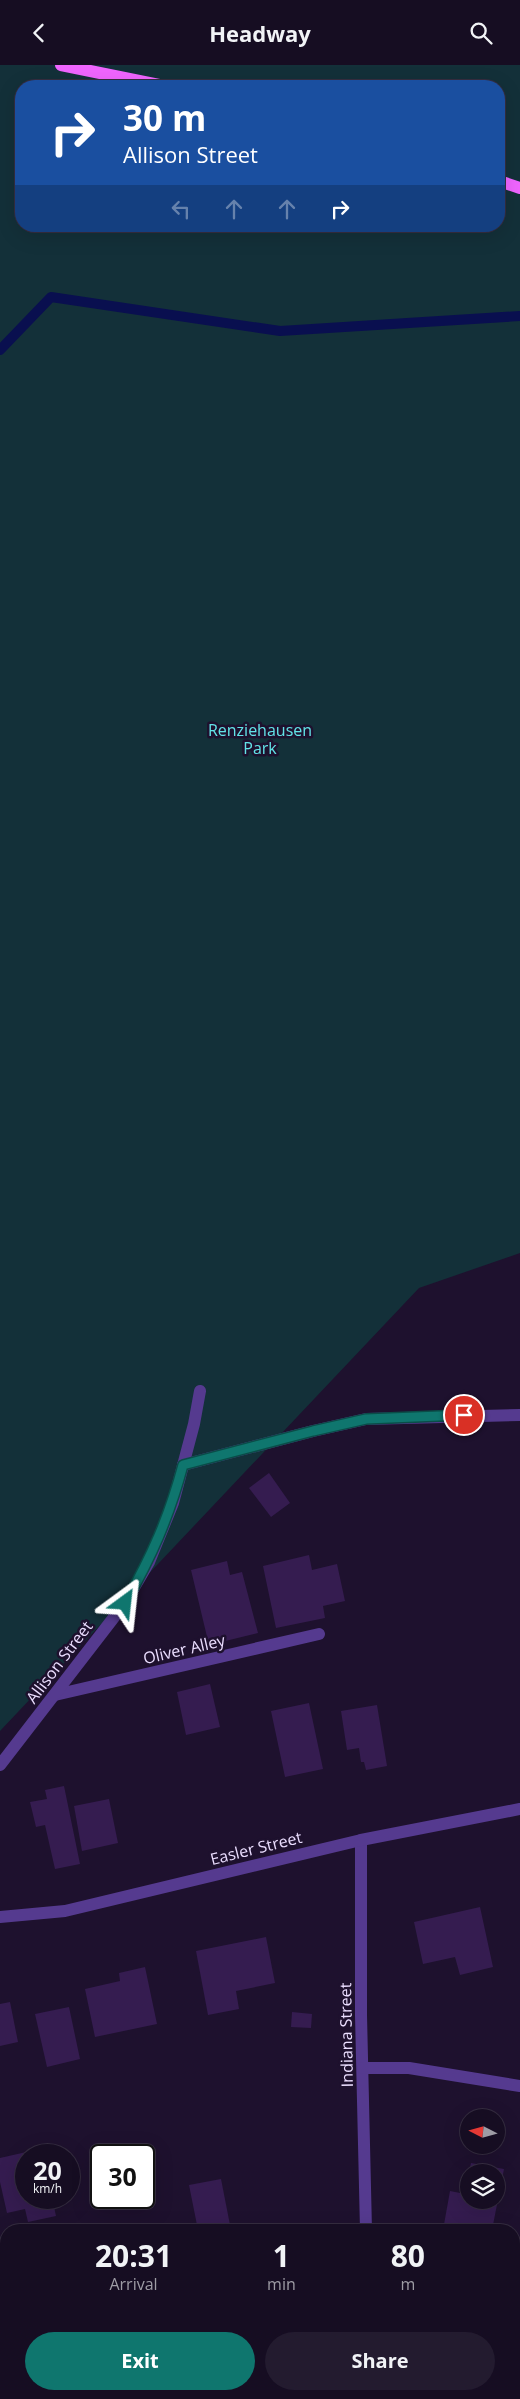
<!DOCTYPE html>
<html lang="en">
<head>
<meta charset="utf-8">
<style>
	:root { --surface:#160d22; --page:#231b2f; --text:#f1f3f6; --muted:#9e9ca5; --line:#352d40; --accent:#0f766e }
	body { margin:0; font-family:"Open Sans",sans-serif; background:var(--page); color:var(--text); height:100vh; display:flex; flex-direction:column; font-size:19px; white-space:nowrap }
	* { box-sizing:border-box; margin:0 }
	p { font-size:16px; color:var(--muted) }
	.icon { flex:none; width:28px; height:28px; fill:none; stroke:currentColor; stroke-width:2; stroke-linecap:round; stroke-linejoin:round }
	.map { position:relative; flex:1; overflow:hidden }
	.drawer { position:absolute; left:0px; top:2159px; width:520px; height:176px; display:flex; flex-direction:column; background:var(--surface); border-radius:20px 20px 0 0; box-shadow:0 5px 20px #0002,0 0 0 1px var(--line) }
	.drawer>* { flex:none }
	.top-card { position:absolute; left:15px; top:15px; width:490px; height:152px; border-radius:20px; box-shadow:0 5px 20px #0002,0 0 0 1px var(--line); background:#1a4fa0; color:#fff; overflow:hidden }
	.needle { width:32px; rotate:276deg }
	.tools { position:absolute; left:460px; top:2044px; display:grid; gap:10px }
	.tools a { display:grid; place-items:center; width:45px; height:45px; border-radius:50%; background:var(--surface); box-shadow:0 5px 20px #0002,0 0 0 1px var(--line); font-size:25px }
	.speed { position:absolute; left:15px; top:2079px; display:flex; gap:10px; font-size:25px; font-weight:700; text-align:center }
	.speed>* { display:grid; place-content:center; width:65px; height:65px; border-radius:50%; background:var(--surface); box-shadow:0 5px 20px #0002,0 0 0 1px var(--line); line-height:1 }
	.speed small { font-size:12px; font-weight:400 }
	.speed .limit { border:2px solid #111; border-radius:8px; background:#fff; color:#111 }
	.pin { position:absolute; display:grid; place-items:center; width:42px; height:42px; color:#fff; margin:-21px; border:2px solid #fff; border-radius:50%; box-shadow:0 1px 5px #0007 }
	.me { position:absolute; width:55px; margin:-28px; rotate:30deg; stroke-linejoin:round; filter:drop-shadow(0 0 4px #0008) }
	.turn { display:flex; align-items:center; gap:18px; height:105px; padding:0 25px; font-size:22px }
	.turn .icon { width:65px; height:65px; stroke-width:2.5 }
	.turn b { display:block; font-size:35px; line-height:42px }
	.lanes { display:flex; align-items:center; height:48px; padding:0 25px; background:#0003; justify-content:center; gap:25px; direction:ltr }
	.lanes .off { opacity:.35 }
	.eta { display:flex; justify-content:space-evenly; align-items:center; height:85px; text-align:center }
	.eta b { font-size:30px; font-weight:700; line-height:35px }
	.action { display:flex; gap:10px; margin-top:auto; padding:10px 25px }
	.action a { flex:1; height:58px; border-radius:30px; background:var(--accent); color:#fff; font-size:20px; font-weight:700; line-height:58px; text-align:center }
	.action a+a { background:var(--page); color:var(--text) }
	header { display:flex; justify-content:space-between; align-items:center; height:65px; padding:0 25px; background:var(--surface); font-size:22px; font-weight:700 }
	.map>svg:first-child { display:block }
	.green { fill:#133039; fill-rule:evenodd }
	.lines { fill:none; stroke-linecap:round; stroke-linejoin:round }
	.stream { stroke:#090f4f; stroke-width:10 }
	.building { fill:#351c50 }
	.minor { stroke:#553a8f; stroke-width:12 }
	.major { stroke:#f065ff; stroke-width:12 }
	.route-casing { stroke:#0a4d48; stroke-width:12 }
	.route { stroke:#0f766e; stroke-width:9 }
	.labels { text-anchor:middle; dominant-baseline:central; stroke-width:5; stroke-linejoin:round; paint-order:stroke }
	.park-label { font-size:16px; fill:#62e3e7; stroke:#1e112e }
	.street-label { font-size:16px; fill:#ebdeff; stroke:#1e112e }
</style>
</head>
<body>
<header><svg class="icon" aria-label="back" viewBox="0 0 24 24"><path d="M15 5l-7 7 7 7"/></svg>Headway<svg class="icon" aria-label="search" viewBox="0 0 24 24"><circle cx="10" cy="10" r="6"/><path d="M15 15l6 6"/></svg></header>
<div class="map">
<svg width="520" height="2334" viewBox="0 0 520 2334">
	<rect width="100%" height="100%" fill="#1e112e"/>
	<path class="green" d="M0 0H520V1188L419 1223 0 1666ZM21 21H499V161H21Z"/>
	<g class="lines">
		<path class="stream" d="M0 285 51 232 280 266 520 251"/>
	</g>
	<g class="building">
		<path d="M269 1408 290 1438 271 1452 249 1423Z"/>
		<path d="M309 1490 312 1505 337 1499 345 1536 323 1541 325 1553 276 1563 263 1501Z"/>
		<path d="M227 1496 230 1510 242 1507 258 1568 209 1580 191 1505Z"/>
		<path d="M210 1619 220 1662 186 1670 177 1627Z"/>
		<path d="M309 1638 323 1704 285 1712 271 1646Z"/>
		<path d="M377 1640 387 1701 366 1705 364 1697H361L359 1683 347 1685 341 1646Z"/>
		<path d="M64 1721 80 1799 55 1804 45 1760 36 1762 30 1737 47 1734 45 1725Z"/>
		<path d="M109 1734 118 1778 82 1786 74 1741Z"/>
		<path d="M480 1842 493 1902 460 1910 455 1892 423 1899 414 1857Z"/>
		<path d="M266 1872 275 1918 236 1926 239 1944 208 1950 196 1886Z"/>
		<path d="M145 1902 157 1959 95 1972 85 1924 120 1916 119 1908Z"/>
		<path d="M10 1937 18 1977 0 1981V1939Z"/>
		<path d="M69 1942 80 1994 47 2002 35 1949Z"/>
		<path d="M292 1947 312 1949 311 1963 291 1962Z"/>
		<path d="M57 2080 59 2090H26V2132H68L53 2137 56 2151 28 2157 25 2144 7 2148 0 2117V2093Z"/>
		<path d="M471 2098 504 2104 492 2165H443L450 2126 465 2129 468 2116 469 2135H496V2108H469Z"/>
		<path d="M221 2114 231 2165H198L189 2120Z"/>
		<path d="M0 2187 6 2213V2236L0 2237Z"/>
		<path d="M516 2298H520V2334H482L483 2329H514V2307Z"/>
		<path d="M107 2329H129L130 2334H109Z"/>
		<path d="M207 2329H239L241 2334H208Z"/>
		<path d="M247 2329H281L282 2334H248Z"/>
		<path d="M417 2329H470L469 2334H417Z"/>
		<path d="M148 2330 149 2334H132V2333Z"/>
	</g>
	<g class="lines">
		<g class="minor">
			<path d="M183 1400 313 1366 366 1354 520 1350"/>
			<path d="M55 1630 319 1569"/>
			<path d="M0 1700 125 1538 149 1497 173 1438 194 1359 200 1326"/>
			<path d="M361 1775V1950L366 2165"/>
			<path d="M0 1852 65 1846 361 1775 520 1744"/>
			<path d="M363 2003H409L520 2021"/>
			<path d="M514 2236 520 2237"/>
			<path d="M0 2290 6 2288"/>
			<path d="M371 2329V2334"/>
		</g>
		<g class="major">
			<path d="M61 0 164 21"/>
			<path d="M499 116 520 123"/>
		</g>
	</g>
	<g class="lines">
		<g class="route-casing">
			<path id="route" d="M125 1538C152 1491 169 1452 183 1400L313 1366 366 1354 464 1350"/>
		</g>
		<use href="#route" class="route"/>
	</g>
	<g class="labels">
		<g class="park-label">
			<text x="260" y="665">Renziehausen<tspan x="260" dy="18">Park</tspan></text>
		</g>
		<g class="street-label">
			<text transform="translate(184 1584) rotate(-13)">Oliver Alley</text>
			<text transform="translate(59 1597) rotate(-53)">Allison Street</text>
			<text transform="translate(256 1783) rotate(-14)">Easler Street</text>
			<text transform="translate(346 1970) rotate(-91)">Indiana Street</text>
		</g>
	</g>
</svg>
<div class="tools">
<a><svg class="needle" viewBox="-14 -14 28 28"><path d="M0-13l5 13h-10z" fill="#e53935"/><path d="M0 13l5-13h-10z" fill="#9e9ca5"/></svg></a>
<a><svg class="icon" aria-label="layers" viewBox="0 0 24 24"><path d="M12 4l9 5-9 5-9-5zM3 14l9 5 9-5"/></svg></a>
</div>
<div class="speed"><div>20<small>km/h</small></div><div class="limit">30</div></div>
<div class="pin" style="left:464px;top:1350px;background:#d93025"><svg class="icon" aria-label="arrive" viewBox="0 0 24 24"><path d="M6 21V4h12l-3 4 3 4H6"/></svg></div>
<svg class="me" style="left:125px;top:1538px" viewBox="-20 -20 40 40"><path d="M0-17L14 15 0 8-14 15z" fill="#0f766e" stroke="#fff" stroke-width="4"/></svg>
<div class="top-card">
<div class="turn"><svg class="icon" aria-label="right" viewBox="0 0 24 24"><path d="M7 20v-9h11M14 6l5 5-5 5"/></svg><div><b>30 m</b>Allison Street</div></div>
<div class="lanes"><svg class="icon off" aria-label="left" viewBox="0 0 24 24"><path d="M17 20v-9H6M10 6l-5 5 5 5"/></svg><svg class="icon off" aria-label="ahead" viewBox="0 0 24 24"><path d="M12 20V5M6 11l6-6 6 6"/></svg><svg class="icon off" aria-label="ahead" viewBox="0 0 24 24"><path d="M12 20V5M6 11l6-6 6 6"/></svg><svg class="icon" aria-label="right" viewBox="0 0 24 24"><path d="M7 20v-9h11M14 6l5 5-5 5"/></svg></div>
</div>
<section class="drawer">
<div class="eta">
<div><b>20:31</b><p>Arrival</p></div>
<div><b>1</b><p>min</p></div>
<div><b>80</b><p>m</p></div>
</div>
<div class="action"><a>Exit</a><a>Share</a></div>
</section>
</div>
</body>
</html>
